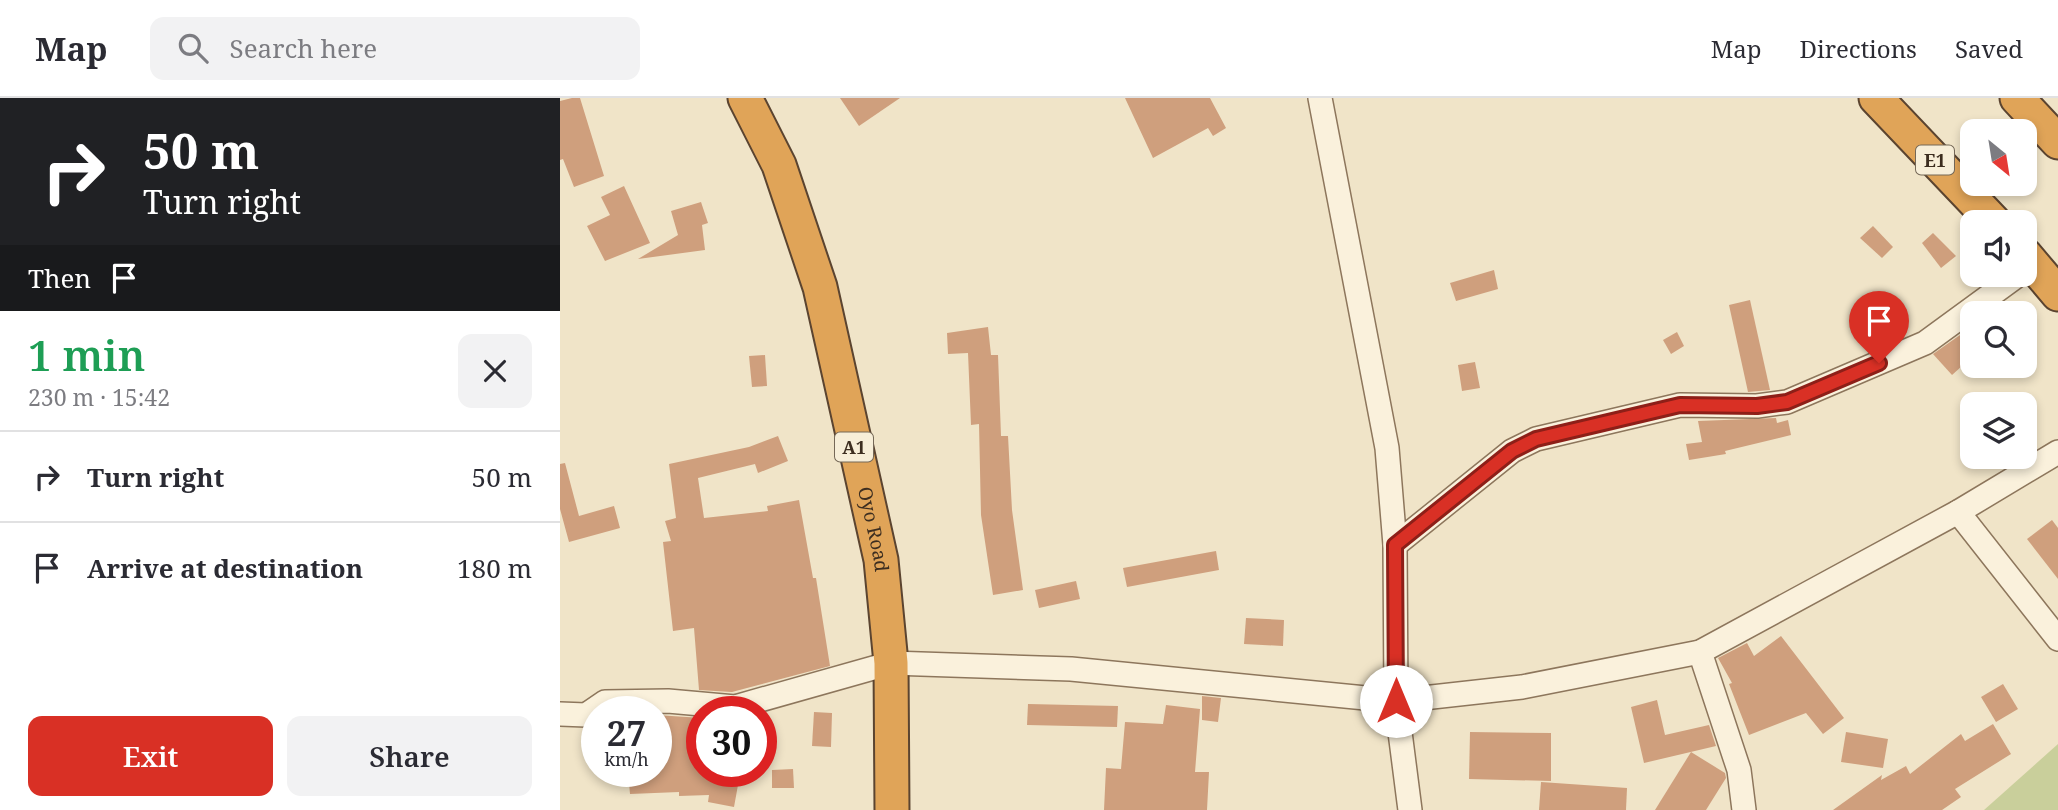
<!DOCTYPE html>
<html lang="en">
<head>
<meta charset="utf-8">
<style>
	:root { --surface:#fff; --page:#f2f2f3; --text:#2b2b33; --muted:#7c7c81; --line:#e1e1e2; --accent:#d93025 }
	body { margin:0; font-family:"Noto Serif",serif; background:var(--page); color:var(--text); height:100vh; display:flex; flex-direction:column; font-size:26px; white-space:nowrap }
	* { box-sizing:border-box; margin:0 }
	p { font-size:23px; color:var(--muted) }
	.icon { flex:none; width:38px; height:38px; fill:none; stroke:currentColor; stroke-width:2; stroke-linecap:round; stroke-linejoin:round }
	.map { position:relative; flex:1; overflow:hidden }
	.side { display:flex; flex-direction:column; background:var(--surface); width:560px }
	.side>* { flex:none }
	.guide { background:#202124; color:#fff; overflow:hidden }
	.needle { width:46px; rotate:150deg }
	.controls { position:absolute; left:1400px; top:21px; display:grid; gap:14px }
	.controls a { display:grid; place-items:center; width:77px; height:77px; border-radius:14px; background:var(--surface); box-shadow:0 4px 10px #0003; font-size:35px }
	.speed { position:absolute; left:21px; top:598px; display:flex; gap:14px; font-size:35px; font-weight:700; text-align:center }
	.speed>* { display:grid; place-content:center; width:91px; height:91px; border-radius:50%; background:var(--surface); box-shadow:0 4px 10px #0003; line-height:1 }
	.speed small { font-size:18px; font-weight:400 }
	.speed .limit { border:10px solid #d22; background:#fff; color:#111 }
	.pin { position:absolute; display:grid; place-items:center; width:60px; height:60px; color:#fff; margin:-72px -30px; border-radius:50% 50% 50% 0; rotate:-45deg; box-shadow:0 0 7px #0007 }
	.pin .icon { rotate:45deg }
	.me { position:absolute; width:77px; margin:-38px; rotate:0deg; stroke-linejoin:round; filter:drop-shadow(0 0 5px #0008) }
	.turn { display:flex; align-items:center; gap:24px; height:147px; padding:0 28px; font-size:32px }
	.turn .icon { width:91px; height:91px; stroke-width:2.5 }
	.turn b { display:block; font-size:49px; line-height:60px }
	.then { display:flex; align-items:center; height:66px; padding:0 28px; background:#0003; gap:14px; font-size:26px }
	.round { display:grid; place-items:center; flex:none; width:74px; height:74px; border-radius:14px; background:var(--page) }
	.headline { display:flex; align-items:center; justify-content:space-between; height:119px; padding:0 28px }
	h1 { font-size:42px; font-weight:600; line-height:52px; color:#1e9e55 }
	.cta { display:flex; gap:14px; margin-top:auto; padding:14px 28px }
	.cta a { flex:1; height:80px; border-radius:14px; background:var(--accent); color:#fff; font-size:28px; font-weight:600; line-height:80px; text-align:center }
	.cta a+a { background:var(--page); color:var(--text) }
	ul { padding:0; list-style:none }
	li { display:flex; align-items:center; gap:21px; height:91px; padding:0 28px; border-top:2px solid var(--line) }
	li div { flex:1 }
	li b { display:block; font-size:26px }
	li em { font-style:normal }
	header { display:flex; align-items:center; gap:42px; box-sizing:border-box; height:98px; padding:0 35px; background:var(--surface); border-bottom:2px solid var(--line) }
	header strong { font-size:33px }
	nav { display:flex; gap:38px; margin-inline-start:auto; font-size:24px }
	.search { width:490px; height:63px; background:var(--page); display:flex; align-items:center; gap:18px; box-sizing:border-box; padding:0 24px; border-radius:14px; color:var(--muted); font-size:26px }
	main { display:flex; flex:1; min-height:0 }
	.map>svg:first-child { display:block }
	.green { fill:#c9cf9b }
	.building { fill:#cf9f7d }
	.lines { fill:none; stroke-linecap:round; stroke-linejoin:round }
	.minor-casing { stroke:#8d765c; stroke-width:26 }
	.highway-casing { stroke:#5b4430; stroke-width:37 }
	.minor { stroke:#faf1dc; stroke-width:23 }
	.highway { stroke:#e0a458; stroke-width:33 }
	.route-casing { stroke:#8d1f18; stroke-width:18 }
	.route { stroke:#d93025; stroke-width:12 }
	.labels { text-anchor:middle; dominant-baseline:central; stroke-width:5; stroke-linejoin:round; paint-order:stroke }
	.shield { fill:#f7eed8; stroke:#756857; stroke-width:2 }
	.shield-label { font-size:18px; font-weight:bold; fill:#3d2e20 }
	.street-label { font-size:19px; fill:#3d2e20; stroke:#f7eed8 }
</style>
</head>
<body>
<header>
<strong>Map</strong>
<div class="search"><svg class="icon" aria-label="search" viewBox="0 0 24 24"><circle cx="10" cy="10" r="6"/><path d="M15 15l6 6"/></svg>Search here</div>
<nav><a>Map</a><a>Directions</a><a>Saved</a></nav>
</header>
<main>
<section class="side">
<div class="guide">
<div class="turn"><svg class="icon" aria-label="right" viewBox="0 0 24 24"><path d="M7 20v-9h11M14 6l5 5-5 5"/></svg><div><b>50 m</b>Turn right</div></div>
<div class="then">Then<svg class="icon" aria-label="arrive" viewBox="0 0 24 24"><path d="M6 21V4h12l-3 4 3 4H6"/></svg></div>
</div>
<div class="headline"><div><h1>1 min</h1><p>230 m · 15:42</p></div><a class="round"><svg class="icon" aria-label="close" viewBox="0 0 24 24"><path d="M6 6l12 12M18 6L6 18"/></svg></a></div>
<ul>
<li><svg class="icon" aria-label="right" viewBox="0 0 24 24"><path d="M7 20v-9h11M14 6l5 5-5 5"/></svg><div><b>Turn right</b></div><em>50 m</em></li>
<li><svg class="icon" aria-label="arrive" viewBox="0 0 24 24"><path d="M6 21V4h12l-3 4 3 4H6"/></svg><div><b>Arrive at destination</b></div><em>180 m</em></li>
</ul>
<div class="cta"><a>Exit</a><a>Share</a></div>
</section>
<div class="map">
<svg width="1498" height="712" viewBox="0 0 1498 712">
	<rect width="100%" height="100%" fill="#f0e4c8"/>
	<path class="green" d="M1498 646V712H1424Z"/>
	<g class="building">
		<path d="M12 0H20L44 78 14 89 3 61 0 62V3Z"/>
		<path d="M280 0H340L299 28Z"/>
		<path d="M565 0H650L666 30 653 38 648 30 593 60Z"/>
		<path d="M64 88 90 145 45 163 27 128 50 117 41 99Z"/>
		<path d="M141 104 148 125 142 127 145 152 78 161 118 137 111 113Z"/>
		<path d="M1313 128 1333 149 1322 160 1300 140Z"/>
		<path d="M1373 135 1396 158 1381 170 1362 145Z"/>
		<path d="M934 172 938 191 896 203 890 185Z"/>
		<path d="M1190 202 1210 292 1188 294 1169 207Z"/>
		<path d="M428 229 431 257H438L441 338H448L452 412 463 492 433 497 421 417 419 326 411 327 408 255 388 256 387 235Z"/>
		<path d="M1410 230 1412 259 1392 277 1373 256Z"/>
		<path d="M1117 234 1124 248 1111 256 1103 242Z"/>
		<path d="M205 257 207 288 192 289 189 258Z"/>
		<path d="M915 264 920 290 902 293 898 267Z"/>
		<path d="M1216 320 1217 325 1228 322 1231 337 1165 353 1166 356 1129 362 1126 346 1142 344 1138 323Z"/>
		<path d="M218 338 228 363 198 375 195 366 138 380 144 420 208 413 207 408 239 402 253 480H256L270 568 172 594 139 592 134 530 113 533 103 444 111 443 105 423 116 420 109 366 189 349Z"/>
		<path d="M5 365 19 418 54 408 60 430 9 444 0 411V366Z"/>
		<path d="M1492 422 1498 430V481L1467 441Z"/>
		<path d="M656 453 659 472 567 489 563 470Z"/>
		<path d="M516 483 520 501 479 510 475 492Z"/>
		<path d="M686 520 724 522 723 548 684 546Z"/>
		<path d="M1221 538 1284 620 1263 636 1246 615 1189 637 1169 586 1172 585 1158 560 1187 545 1194 558Z"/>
		<path d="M1443 586 1458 611 1436 624 1421 599Z"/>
		<path d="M642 598 661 600 658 624 642 622Z"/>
		<path d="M1097 602 1105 637 1149 627 1156 648 1084 665 1071 609Z"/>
		<path d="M468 606 558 608 557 629 467 627Z"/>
		<path d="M606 607 640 611 635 674H649L647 712H544L546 670 561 671 565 624 603 626Z"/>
		<path d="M254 614 272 615 271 649 252 648Z"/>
		<path d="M96 617 142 620V674L180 676 174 709 148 704 149 697 119 698V694L70 696 68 674H96Z"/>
		<path d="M1433 626 1451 656 1395 691 1401 699 1382 712H1273L1322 677 1321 682 1346 668 1350 676 1401 636 1405 643Z"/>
		<path d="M910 634 991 635V683L909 681Z"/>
		<path d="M1286 634 1328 641 1323 670 1281 664Z"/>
		<path d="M1131 654 1165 675 1166 680 1146 712H1095Z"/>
		<path d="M233 671 234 690H212V672Z"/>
		<path d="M981 684 1067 690 1066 712H979Z"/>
	</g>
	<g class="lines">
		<g class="minor-casing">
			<g id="minor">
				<path d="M760 0 827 350 835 447 836 603 850 712"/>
				<path d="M1398 414 1498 541"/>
				<path d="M835 447 952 353 976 341 1120 307 1197 308 1227 304 1365 245 1458 177"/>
				<path d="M1140 554 1179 672 1184 712"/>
				<path d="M0 616 26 617 45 604 108 603 175 609 331 565 511 571 836 603 962 589 1140 554 1398 414 1498 354"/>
			</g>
		</g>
		<g class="highway-casing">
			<g id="highway">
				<path id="s1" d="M185 0 219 67 260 189 321 462 331 565 332 712"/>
				<path d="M1316 0 1434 124"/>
				<path d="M1457 0 1498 44"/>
				<path d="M1465 157 1498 196"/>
			</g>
		</g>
		<use href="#minor" class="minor"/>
		<use href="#highway" class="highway"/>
	</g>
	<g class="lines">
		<g class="route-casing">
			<path id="route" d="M836 603 835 447 952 353 976 341 1120 307 1197 308 1227 304 1319 265"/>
		</g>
		<use href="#route" class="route"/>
	</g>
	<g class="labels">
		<g class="shield">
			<rect x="1356" y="47.5" width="38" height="29" rx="5"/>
			<rect x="275" y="334.5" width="38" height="29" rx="5"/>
		</g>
		<g class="shield-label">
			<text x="1375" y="62">E1</text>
			<text x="294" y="349">A1</text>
		</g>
		<g class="street-label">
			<text stroke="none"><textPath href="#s1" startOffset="452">Oyo Road</textPath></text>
		</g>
	</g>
</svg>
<div class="controls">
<a><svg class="needle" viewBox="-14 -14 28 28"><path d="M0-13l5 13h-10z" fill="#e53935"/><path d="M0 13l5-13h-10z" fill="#7c7c81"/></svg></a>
<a><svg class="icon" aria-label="sound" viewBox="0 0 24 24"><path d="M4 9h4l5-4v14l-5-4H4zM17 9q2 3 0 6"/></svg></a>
<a><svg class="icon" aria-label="search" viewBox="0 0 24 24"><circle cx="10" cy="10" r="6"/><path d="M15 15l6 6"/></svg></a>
<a><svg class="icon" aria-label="layers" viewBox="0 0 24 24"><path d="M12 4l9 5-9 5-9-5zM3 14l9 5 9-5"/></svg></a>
</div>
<div class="speed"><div>27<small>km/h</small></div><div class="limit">30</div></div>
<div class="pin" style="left:1319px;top:265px;background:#d93025"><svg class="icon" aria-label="arrive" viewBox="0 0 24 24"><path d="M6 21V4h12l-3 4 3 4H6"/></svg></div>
<svg class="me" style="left:836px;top:603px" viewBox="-20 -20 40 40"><circle r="19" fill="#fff"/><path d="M0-13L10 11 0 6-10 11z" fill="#d93025"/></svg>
</div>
</main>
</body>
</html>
